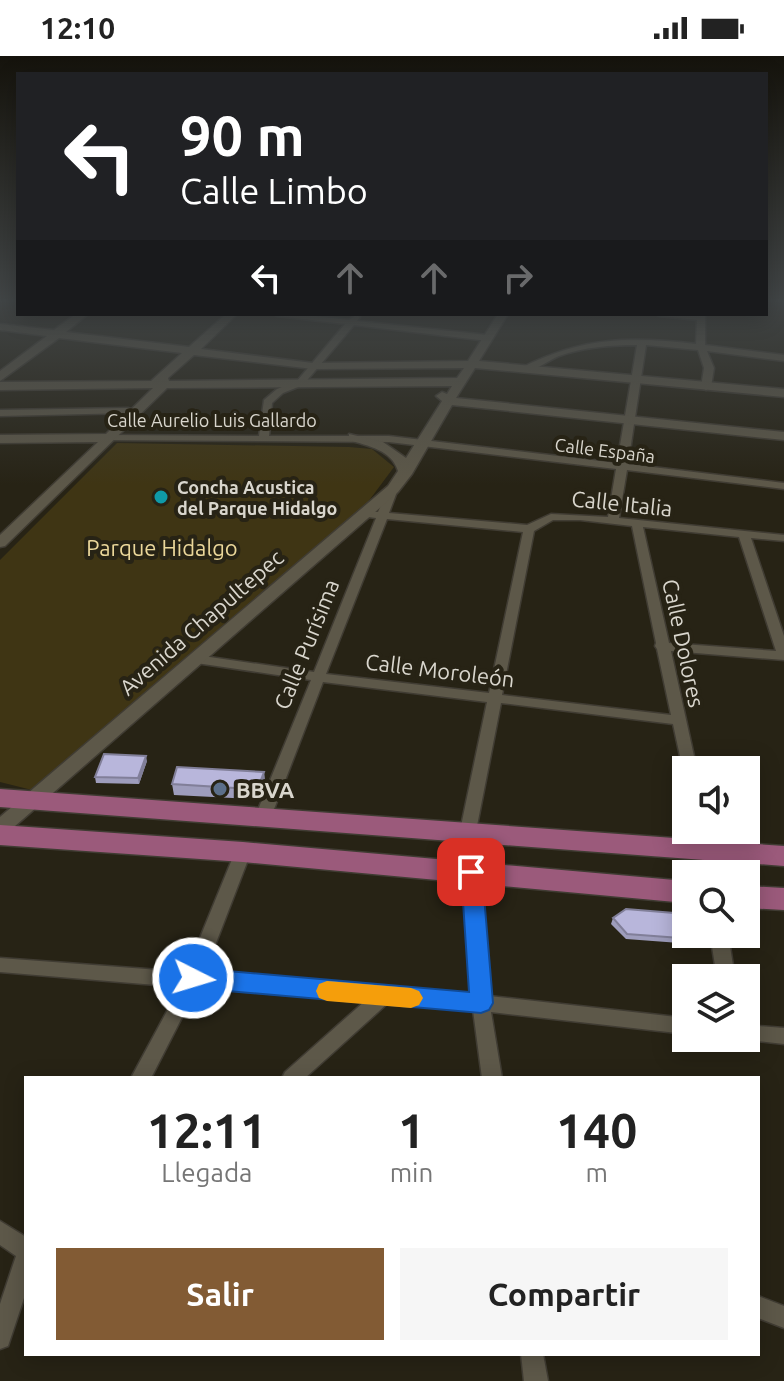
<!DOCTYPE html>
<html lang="es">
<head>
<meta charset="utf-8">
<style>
	:root { --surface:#fff; --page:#f6f6f6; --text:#222; --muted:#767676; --accent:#825b34 }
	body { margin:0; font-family:Ubuntu,sans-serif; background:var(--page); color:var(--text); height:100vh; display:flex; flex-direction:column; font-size:30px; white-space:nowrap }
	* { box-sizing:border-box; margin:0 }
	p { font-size:26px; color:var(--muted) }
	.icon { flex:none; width:44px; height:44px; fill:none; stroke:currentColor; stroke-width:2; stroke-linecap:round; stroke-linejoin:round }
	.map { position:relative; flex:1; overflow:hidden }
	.drawer { position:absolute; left:24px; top:1020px; width:736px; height:280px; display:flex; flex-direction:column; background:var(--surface); border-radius:0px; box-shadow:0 4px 20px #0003 }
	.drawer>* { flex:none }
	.banner { position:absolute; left:16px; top:16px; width:752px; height:244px; border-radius:0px; box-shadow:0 4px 20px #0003; background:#202124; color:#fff; overflow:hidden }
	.buttons { position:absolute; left:672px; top:700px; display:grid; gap:16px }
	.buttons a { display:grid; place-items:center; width:88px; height:88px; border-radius:0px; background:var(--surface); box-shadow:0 4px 20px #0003; font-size:40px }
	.pin { position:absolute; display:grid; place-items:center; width:68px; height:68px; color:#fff; margin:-34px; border-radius:16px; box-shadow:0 4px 12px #0006 }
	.me { position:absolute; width:88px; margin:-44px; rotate:95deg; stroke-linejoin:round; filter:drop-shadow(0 0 6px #0008) }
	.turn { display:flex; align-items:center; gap:28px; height:168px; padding:0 32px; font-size:36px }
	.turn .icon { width:104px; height:104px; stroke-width:2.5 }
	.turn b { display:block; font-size:56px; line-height:68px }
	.lanes { display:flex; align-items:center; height:76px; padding:0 32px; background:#0003; justify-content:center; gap:40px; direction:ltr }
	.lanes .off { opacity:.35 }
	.eta { display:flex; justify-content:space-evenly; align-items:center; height:136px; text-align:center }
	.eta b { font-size:48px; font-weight:600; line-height:56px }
	.primary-button { display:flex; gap:16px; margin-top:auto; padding:16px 32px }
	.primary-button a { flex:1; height:92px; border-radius:0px; background:var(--accent); color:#fff; font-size:32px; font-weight:600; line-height:92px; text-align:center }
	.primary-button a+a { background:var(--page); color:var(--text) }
	.status { display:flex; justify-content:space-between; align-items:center; height:56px; padding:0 40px; background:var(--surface); direction:ltr }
	.status svg { height:22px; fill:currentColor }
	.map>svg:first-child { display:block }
	.green { fill:#3f3514 }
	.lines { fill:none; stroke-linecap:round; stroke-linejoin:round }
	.minor-casing { stroke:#403c33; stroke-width:3 }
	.tertiary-casing { stroke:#403c33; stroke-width:3 }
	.primary-casing { stroke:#403c33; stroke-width:3 }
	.minor { fill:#5d5849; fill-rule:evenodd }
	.tertiary { fill:#5d5849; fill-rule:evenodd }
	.primary { fill:#9b5a7b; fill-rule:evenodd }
	.wall { fill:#9e9dbc }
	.shaded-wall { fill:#817f99 }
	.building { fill:#b8b6db; stroke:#817f99; stroke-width:2 }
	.route { fill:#1a73e8; stroke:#114b97; stroke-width:2 }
	.slow { fill:#f59e0b }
	.culture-dot { fill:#0f9aa8; stroke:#272315; stroke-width:3 }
	.service-dot { fill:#5c6f8a; stroke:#272315; stroke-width:3 }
	.labels { text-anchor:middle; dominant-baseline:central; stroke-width:8; stroke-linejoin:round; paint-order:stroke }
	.far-street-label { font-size:18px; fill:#d9d6cd; stroke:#272315 }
	.far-poi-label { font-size:18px; font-weight:bold; fill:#d9d6cd; stroke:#272315; text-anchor:start }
	.street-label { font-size:22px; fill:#d9d6cd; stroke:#272315 }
	.park-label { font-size:22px; fill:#ebd79a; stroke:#272315 }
	.poi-label { font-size:22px; font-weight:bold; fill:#d9d6cd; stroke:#272315; text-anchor:start }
</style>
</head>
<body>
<div class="status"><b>12:10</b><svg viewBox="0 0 49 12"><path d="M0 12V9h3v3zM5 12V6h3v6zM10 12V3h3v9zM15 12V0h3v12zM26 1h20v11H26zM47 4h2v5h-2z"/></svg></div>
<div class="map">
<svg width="784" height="1325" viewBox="0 0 784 1325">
	<rect width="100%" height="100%" fill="#272315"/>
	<path class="green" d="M117 387 349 391 372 393 394 411 365 450 32 734 0 726V504Z"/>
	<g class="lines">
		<g class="minor-casing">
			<g id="minor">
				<path d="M273 258H299L349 264 356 259 360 261 357 265 488 279 492 282 488 285 354 269 303 329 283 337 272 347 269 380H389L617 407 637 289C611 289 584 291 559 300 547 305 536 315 523 315V311C583 281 631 280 696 288L697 264 659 260 655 258H705V289L784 299V305L707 295 714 312 711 331 706 334 701 331 704 312 698 294 646 289 628 408 784 427V433L627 414 619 462 784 479V485L751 482 784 580V604L671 595 697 714H686V718L683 714 673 668 501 647 476 775 489 940 686 962V978L491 956 502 1022H482L473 954 388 947 305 1022H282L285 1016 365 945 197 932 151 1022H131L180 931 0 916V902L186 916 235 796 237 792H249L251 796 204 918 471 939 460 775 487 646 323 626 271 761 268 765H258L255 761 311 624 196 607 189 603 196 599 314 616 376 462 361 460 359 458 365 455 378 456 389 431H397L398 433 389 457 527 469 551 458 608 461 616 413 389 386 105 384V380L109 379 259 380 264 344 277 333 297 325 345 268 277 260ZM387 463 523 476 489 637 326 618ZM553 464H580L632 470 656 587 655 590 657 593 671 659 502 639 534 475ZM643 471 739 481 776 595 669 587Z"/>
				<path d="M128 352 131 353V357L0 360V354Z"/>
				<path d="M696 774H712L721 818H705Z"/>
				<path d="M710 878H728L735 922H717Z"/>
				<path d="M746 969 784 972V988L739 983 746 982Z"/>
				<path d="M0 1165 26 1181V1236L8 1290 0 1293V1248L16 1200 0 1189Z"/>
				<path d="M758 1240 784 1250V1272L758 1262Z"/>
				<path d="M521 1298H543L548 1325H524Z"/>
			</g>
		</g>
		<g class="tertiary-casing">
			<path id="tertiary" d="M76 258H88L66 276 189 291 226 258H237L201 293 313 307 468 305 498 258H508L479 305 784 333V341L475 312 456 342 784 376V384L452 349 412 418 398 436 7 777 0 779V761L388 430 398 415C392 394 368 390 349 384V378L383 386 406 402 442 345 436 340 442 336 447 338 452 330 167 332 5 490 0 491V479L98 386 0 387V379L106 378 153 332 0 334V326L151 325 182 297 59 282 0 325V315L47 280 0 274V268L54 274ZM194 299 313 313 464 312 457 322 169 325 168 322Z"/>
		</g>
		<g class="primary-casing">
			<g id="primary">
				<path d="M0 733 784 790V810L0 751Z"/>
				<path d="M0 769 243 786 686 825V847L243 806 0 789Z"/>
				<path d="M746 830 784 832V854L746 852Z"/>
			</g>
		</g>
		<use href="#minor" class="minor"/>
		<use href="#tertiary" class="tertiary"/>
		<use href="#primary" class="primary"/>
	</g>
	<g class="wall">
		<path d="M147 705 139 728 96 727 95 721Z"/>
		<path d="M264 716 265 727 260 740 252 743 174 739 172 728Z"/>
		<path d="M613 862 686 878H707L693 888 626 883 611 868Z"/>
	</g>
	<g class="shaded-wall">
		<path d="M146 700 147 705 139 728 138 722Z"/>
		<path d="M264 716 265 727 260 740 252 743 251 733Z"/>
		<path d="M701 878H707L693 888 694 883Z"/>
	</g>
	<g class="building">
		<path d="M104 698 146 700 138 722 95 721Z"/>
		<path d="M177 711 264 716 259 729 251 733 172 728Z"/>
		<path d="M626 853 686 858V878H701L694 883 627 878 613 862Z"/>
	</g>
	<linearGradient id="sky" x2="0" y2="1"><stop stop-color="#15130c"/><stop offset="0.57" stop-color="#414546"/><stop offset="1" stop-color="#414546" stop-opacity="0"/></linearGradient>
	<rect width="784" height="429" fill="url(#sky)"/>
	<path class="route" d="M471 808 482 816 493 947 489 954 481 957 193 932 185 929 181 922 185 915 193 912 469 936 461 816Z"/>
	<path class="slow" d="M327 925 411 932 419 935 423 942 419 949 411 952 327 945 319 942 316 935 319 928Z"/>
	<circle class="culture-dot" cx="161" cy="441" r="8"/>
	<circle class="service-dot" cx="220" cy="733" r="8"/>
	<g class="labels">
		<g class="far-street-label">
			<text x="212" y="364">Calle Aurelio Luis Gallardo</text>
			<text transform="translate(605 394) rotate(7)">Calle España</text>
		</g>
		<g class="far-poi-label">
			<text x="177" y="431">Concha Acustica<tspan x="177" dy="21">del Parque Hidalgo</tspan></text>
		</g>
		<g class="street-label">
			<text transform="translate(622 447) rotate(6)">Calle Italia</text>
			<text transform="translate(201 566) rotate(-41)">Avenida Chapultepec</text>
			<text transform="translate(684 587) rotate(78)">Calle Dolores</text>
			<text transform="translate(306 588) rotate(-68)">Calle Purísima</text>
			<text transform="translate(440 614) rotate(7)">Calle Moroleón</text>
		</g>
		<g class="park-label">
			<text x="162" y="491">Parque Hidalgo</text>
		</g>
		<g class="poi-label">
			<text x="236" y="733">BBVA</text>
		</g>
	</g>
</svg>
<div class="buttons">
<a><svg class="icon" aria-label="sound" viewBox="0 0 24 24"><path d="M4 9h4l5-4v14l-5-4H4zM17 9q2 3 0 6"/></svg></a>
<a><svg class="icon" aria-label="search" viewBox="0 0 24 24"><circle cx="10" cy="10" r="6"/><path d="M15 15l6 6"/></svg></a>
<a><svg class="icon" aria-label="layers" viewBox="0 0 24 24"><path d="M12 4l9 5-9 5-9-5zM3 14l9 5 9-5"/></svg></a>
</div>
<div class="pin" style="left:471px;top:816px;background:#d93025"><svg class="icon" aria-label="arrive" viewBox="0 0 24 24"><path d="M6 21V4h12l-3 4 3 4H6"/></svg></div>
<svg class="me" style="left:193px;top:922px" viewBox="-20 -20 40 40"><circle r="17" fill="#1a73e8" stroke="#fff" stroke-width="3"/><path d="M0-11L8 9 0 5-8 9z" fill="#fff"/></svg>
<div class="banner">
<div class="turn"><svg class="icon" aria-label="left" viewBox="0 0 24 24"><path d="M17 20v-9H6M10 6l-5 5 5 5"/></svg><div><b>90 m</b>Calle Limbo</div></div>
<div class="lanes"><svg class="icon" aria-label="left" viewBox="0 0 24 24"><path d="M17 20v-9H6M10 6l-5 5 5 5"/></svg><svg class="icon off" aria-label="ahead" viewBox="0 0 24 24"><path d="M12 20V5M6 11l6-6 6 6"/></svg><svg class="icon off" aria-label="ahead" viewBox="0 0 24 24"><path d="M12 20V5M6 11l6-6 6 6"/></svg><svg class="icon off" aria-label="right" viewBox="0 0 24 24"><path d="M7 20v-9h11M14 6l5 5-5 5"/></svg></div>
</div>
<section class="drawer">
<div class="eta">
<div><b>12:11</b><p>Llegada</p></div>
<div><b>1</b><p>min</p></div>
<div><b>140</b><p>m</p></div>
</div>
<div class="primary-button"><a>Salir</a><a>Compartir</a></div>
</section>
</div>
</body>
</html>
